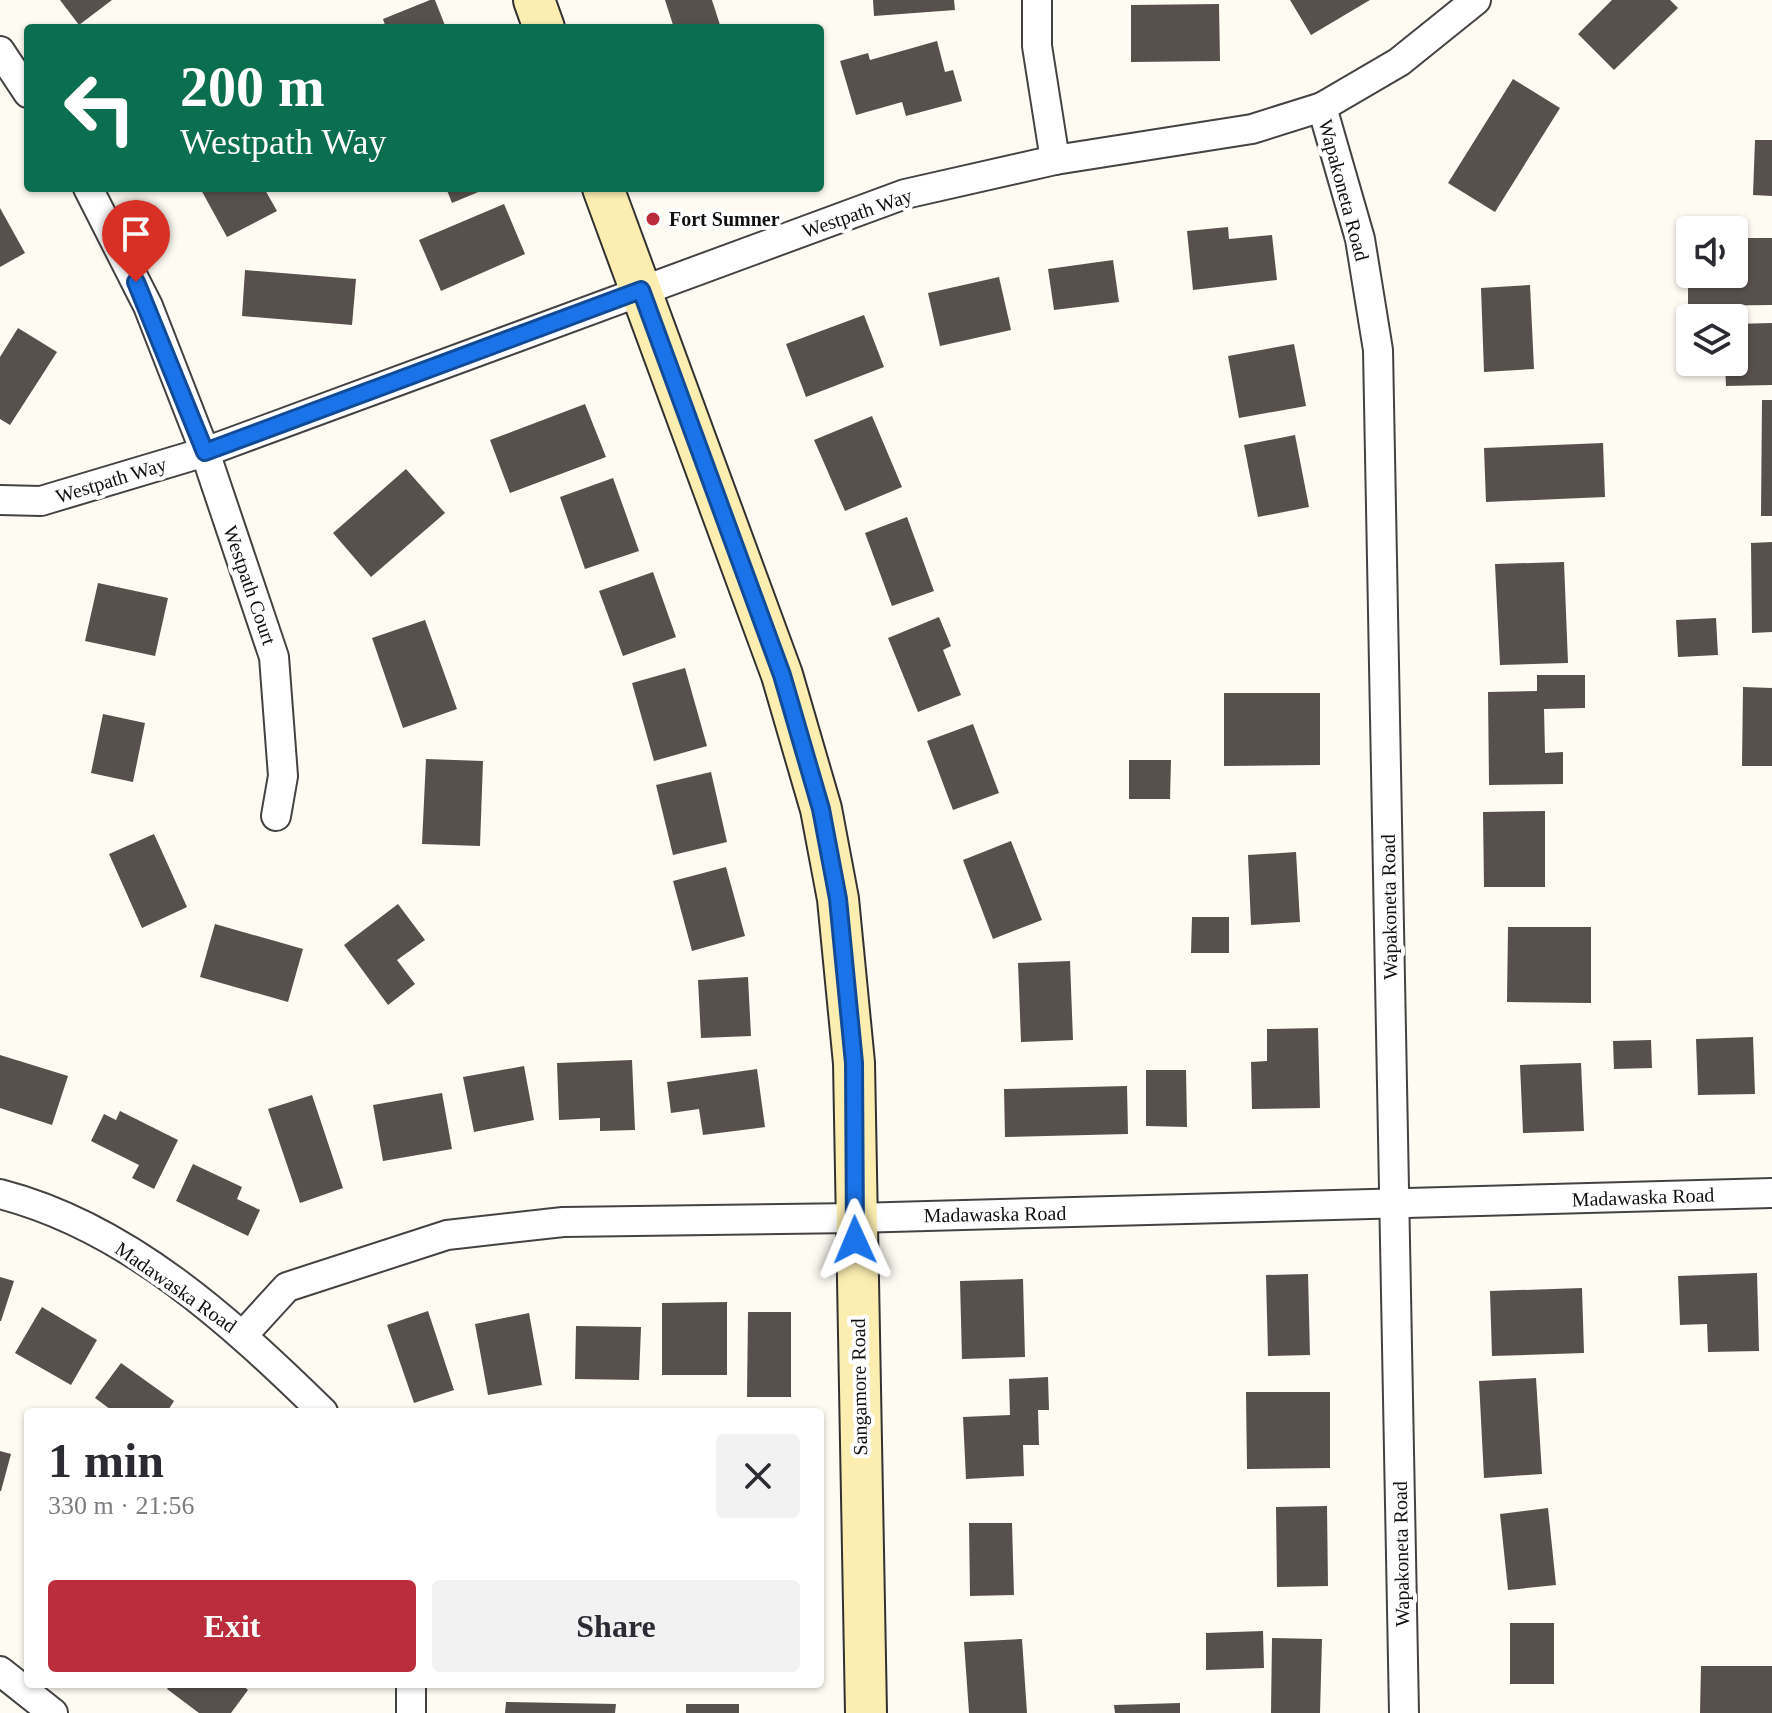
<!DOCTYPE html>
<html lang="en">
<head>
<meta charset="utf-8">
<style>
	:root { --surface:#fff; --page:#f2f2f3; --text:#2b2b33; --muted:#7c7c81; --accent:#bb2c3d }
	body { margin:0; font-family:"Times New Roman",serif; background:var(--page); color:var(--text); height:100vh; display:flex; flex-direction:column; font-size:30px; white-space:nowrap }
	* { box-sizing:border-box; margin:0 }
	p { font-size:26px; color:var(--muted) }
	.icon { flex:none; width:44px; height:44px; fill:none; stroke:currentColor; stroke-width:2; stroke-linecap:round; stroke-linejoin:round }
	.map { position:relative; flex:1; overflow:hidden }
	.panel { position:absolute; left:24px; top:1408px; width:800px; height:280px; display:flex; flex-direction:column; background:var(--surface); border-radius:8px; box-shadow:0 2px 6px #0004 }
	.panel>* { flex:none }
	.guide { position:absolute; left:24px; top:24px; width:800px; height:168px; border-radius:8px; box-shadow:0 2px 6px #0004; background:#0b6e4f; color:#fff; overflow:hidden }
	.controls { position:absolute; left:1676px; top:216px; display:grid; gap:16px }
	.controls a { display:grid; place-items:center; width:72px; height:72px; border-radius:8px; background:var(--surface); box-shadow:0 2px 6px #0004; font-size:40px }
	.pin { position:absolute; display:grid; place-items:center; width:68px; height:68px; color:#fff; margin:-82px -34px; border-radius:50% 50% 50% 0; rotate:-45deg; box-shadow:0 0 8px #0007 }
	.pin .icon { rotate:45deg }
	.me { position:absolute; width:88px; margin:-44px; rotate:359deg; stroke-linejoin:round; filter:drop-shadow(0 0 6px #0008) }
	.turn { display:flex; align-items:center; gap:28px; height:168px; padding:0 24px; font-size:36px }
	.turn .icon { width:104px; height:104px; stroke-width:2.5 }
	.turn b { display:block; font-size:56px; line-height:68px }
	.round { display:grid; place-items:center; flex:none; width:84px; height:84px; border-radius:8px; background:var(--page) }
	.overview { display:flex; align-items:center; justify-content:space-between; height:136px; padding:0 24px }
	h1 { font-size:48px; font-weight:800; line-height:60px }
	.cta { display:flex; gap:16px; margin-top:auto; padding:16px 24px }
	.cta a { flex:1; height:92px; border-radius:8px; background:var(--accent); color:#fff; font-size:32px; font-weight:800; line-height:92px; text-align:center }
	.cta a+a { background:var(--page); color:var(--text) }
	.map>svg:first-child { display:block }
	.building { fill:#58504c }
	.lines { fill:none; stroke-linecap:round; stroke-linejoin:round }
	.street-casing { stroke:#434343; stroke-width:32 }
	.secondary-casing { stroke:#323232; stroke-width:44 }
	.street { stroke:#fff; stroke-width:28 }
	.secondary { stroke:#fceeb1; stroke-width:40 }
	.route-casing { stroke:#114b97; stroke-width:20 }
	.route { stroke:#1a73e8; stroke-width:14 }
	.poi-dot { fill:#bb2c3d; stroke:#fff; stroke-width:3 }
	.labels { text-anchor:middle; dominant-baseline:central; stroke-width:8; stroke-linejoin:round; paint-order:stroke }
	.street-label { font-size:20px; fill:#101010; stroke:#fff }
	.poi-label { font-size:20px; font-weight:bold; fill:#101010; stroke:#fff; text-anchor:start }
</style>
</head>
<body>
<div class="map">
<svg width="1772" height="1713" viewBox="0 0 1772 1713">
	<rect width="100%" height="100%" fill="#fefbf3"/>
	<g class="building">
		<path d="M60 0H112L79 25Z"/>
		<path d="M430 0H435L446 28H386L383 19Z"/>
		<path d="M665 0H712L721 28H674Z"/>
		<path d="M873 0H954L955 10 874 16Z"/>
		<path d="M1290 0H1370L1311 35Z"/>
		<path d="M1612 0H1670L1678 8 1614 70 1578 34Z"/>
		<path d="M1219 4 1220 61 1131 62V5Z"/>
		<path d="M937 41 945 72 953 70 962 101 906 116 902 102 856 115 840 61 868 53 870 60Z"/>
		<path d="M1513 79 1560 108 1495 212 1448 183Z"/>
		<path d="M1755 140H1772V196L1753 195Z"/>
		<path d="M200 188H264L277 211 227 237Z"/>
		<path d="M446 188H488L452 203Z"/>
		<path d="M504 204 525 254 441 291 419 240Z"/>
		<path d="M0 208 25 253 0 267Z"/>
		<path d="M1228 227 1229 239 1272 235 1277 280 1193 290 1187 231Z"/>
		<path d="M1734 238H1772V305L1688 306V274H1734Z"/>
		<path d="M1113 260 1119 302 1054 310 1048 269Z"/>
		<path d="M245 270 356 279 352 325 242 316Z"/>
		<path d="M999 277 1011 330 940 346 928 293Z"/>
		<path d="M1530 285 1534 369 1484 372 1481 288Z"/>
		<path d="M864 315 884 367 806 397 786 344Z"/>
		<path d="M1772 323V385L1726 386 1725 362H1734V324Z"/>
		<path d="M18 328 57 352 10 425 0 419V357Z"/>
		<path d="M1294 344 1306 406 1239 418 1228 356Z"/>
		<path d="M1762 400H1772V516H1761Z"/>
		<path d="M585 404 606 457 510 493 490 440Z"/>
		<path d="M872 416 902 487 845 511 814 440Z"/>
		<path d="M1295 435 1309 507 1258 517 1244 445Z"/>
		<path d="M1603 443 1605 497 1486 502 1484 448Z"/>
		<path d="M406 469 445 513 371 577 333 533Z"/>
		<path d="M613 478 639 551 585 569 560 497Z"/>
		<path d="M907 517 934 591 892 606 865 533Z"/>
		<path d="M1772 542V632L1752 633 1751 543Z"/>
		<path d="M1564 562 1568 663 1500 665 1495 564Z"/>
		<path d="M653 572 676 637 623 656 599 591Z"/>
		<path d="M98 583 168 598 155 656 85 641Z"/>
		<path d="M939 617 951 646 943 650 961 695 918 712 888 638Z"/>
		<path d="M1716 618 1718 655 1678 657 1676 620Z"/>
		<path d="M425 620 457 709 403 728 372 638Z"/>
		<path d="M685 668 707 746 654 761 632 683Z"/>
		<path d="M1537 675H1585V708L1544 709 1545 753 1563 752V784L1489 785 1488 692 1537 691Z"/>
		<path d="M1743 687 1772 688V766H1742Z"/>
		<path d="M1224 693H1320V765L1224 766Z"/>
		<path d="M103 714 145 723 133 782 91 773Z"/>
		<path d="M973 724 999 793 953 810 927 741Z"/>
		<path d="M426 759 483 761 480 846 422 844Z"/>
		<path d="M1129 760H1171L1170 799H1129Z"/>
		<path d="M711 772 727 842 673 855 656 785Z"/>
		<path d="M1545 811V887H1484L1483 812Z"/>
		<path d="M154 834 187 907 142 928 109 854Z"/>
		<path d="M1011 841 1042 920 993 939 963 860Z"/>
		<path d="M1296 852 1300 922 1251 925 1248 855Z"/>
		<path d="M726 867 745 936 692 951 673 881Z"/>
		<path d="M398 904 425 940 397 960 415 984 388 1005 344 945Z"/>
		<path d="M1192 917H1229V953H1191Z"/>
		<path d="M215 924 303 949 288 1002 200 977Z"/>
		<path d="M1508 927H1591V1003L1507 1002Z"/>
		<path d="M1070 961 1073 1040 1021 1042 1018 963Z"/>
		<path d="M748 977 751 1036 701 1038 698 980Z"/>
		<path d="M1318 1028 1320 1108 1252 1109 1251 1062 1267 1061V1029Z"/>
		<path d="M1753 1037 1755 1094 1698 1095 1696 1039Z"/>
		<path d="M1651 1040 1652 1068 1614 1069 1613 1041Z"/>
		<path d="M0 1055 68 1076 52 1125 0 1108Z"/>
		<path d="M632 1060 635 1130 600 1131V1118L559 1120 557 1063Z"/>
		<path d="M1581 1063 1584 1131 1523 1133 1520 1065Z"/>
		<path d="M524 1066 534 1120 474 1132 463 1077Z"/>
		<path d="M757 1069 765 1127 703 1135 699 1109 671 1113 667 1082Z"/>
		<path d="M1146 1070H1186L1187 1127 1146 1126Z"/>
		<path d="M1127 1086 1128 1134 1005 1137 1004 1089Z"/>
		<path d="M442 1093 452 1149 383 1161 373 1105Z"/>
		<path d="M312 1095 343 1188 300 1203 268 1109Z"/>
		<path d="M120 1111 178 1140 154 1189 132 1178 139 1165 91 1141 104 1114 116 1120Z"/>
		<path d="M193 1164 242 1187 237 1199 260 1210 248 1236 176 1201Z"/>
		<path d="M1757 1273 1759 1351 1708 1352 1707 1324 1680 1325 1678 1276Z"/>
		<path d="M1308 1274 1310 1355 1268 1356 1266 1275Z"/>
		<path d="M0 1277 14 1281 1 1321H0Z"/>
		<path d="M1023 1279 1025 1357 962 1359 960 1281Z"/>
		<path d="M1582 1288 1584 1353 1492 1356 1490 1291Z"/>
		<path d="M727 1302V1375H662V1303Z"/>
		<path d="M42 1307 97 1340 71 1385 15 1353Z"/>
		<path d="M428 1311 454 1390 414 1403 387 1325Z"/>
		<path d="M748 1312H791V1397H747Z"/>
		<path d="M529 1313 542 1385 488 1395 475 1324Z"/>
		<path d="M576 1326 641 1327 639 1380 575 1379Z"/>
		<path d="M121 1363 174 1401 167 1412H114L95 1398Z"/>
		<path d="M1048 1377 1049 1410H1038L1039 1445H1023L1024 1476 966 1479 963 1417 1010 1415 1009 1379Z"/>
		<path d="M1536 1378 1542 1474 1484 1478 1479 1381Z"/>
		<path d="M1246 1392H1330V1468L1247 1469Z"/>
		<path d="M0 1451 11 1454 1 1491H0Z"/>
		<path d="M1327 1506 1328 1586 1277 1587 1276 1507Z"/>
		<path d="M1548 1508 1556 1585 1508 1590 1500 1514Z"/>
		<path d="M969 1523H1012L1014 1595 970 1596Z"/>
		<rect x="1510" y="1623" width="44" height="61"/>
		<path d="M1263 1631 1264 1668 1206 1670V1633Z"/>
		<path d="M1272 1638 1322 1639 1320 1713H1271Z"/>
		<path d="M1022 1639 1027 1713H969L964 1642Z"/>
		<path d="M1701 1666H1772V1713H1700Z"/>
		<path d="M171 1684H241L248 1690 231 1713H199L167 1689Z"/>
		<path d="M506 1702 616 1704 615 1713H505Z"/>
		<path d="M1180 1703V1713H1115L1114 1705Z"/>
		<rect x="686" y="1704" width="53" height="9"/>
	</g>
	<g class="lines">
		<g class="street-casing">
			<g id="street">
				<path d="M1037 0V46L1055 160"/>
				<path d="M0 51 28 93"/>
				<path d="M1322 107 1360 239 1378 350 1404 1713"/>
				<path d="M88 188 148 306 205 452 274 657 283 776 276 816"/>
				<path d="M0 500 41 501 205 452 905 194 1055 160 1252 129 1322 107 1399 62 1476 0"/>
				<path d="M0 1194C128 1227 231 1322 323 1412"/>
				<path d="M244 1334 287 1287 447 1235 563 1222 855 1218 1772 1193"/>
				<path d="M0 1671 53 1713"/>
				<path d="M411 1684V1713"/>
			</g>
		</g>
		<g class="secondary-casing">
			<g id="secondary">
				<path d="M534 0 544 28"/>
				<path d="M603 188 782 675 821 809 838 899 854 1063 866 1713"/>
			</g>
		</g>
		<use href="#street" class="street"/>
		<use href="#secondary" class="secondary"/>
	</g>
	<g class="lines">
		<g class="route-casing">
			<path id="route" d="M136 282 205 452 641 290 782 675 821 809 838 899 854 1063 855 1240"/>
		</g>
		<use href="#route" class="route"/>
	</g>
	<circle class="poi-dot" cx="653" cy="219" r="8"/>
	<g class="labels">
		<g class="street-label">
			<text transform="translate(1344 190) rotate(75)">Wapakoneta Road</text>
			<text transform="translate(857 213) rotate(-19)">Westpath Way</text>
			<text transform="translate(111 480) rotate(-17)">Westpath Way</text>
			<text transform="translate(250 585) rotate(71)">Westpath Court</text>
			<text transform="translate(1389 907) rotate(-91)">Wapakoneta Road</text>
			<text transform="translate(1643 1197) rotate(-2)">Madawaska Road</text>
			<text transform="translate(995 1214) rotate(-1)">Madawaska Road</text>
			<text transform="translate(176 1287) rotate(35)">Madawaska Road</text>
			<text transform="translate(859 1387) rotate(-91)">Sangamore Road</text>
			<text transform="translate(1401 1554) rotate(-91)">Wapakoneta Road</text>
		</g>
		<g class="poi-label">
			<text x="669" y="219">Fort Sumner</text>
		</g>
	</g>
</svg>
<div class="controls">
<a><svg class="icon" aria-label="sound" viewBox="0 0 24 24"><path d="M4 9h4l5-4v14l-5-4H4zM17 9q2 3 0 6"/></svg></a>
<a><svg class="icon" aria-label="layers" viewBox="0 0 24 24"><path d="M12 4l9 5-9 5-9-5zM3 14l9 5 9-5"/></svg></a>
</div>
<div class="pin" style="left:136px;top:282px;background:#d93025"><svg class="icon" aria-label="arrive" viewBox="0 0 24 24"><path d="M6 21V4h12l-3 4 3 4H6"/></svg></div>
<svg class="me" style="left:855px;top:1240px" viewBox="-20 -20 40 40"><path d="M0-17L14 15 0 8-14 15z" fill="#1a73e8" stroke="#fff" stroke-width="4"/></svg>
<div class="guide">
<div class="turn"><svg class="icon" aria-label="left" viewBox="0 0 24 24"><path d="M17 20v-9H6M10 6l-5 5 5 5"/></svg><div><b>200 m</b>Westpath Way</div></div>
</div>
<section class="panel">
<div class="overview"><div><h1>1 min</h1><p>330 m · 21:56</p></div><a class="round"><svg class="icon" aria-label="close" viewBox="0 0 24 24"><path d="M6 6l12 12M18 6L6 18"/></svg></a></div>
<div class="cta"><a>Exit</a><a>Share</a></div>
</section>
</div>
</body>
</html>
